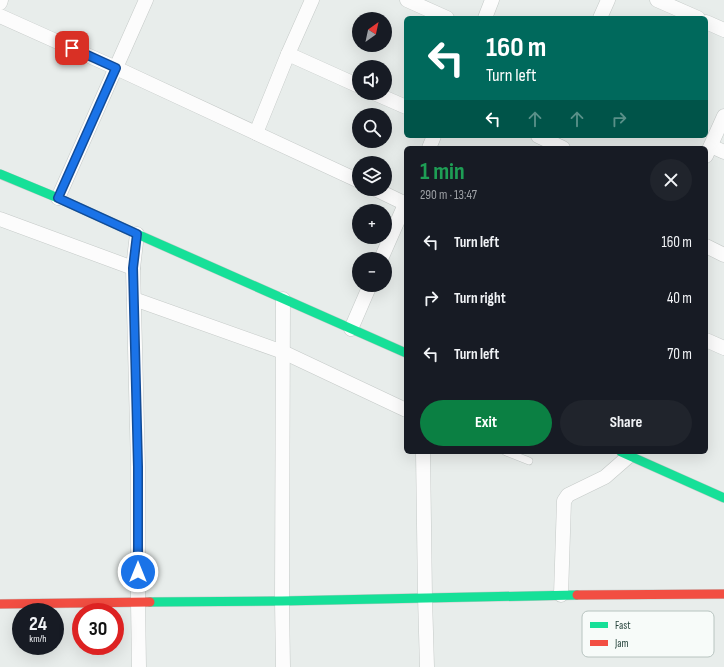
<!DOCTYPE html>
<html lang="en">
<head>
<meta charset="utf-8">
<style>
	:root { --surface:#171b24; --page:#20242c; --text:#f1f3f6; --muted:#9ea1a6; --accent:#0b8043 }
	body { margin:0; font-family:"Sofia Sans Condensed",sans-serif; background:var(--page); color:var(--text); height:100vh; display:flex; flex-direction:column; font-size:15px; white-space:nowrap }
	* { box-sizing:border-box; margin:0 }
	p { font-size:13px; color:var(--muted) }
	.icon { flex:none; width:22px; height:22px; fill:none; stroke:currentColor; stroke-width:2; stroke-linecap:round; stroke-linejoin:round }
	.map { position:relative; flex:1; overflow:hidden }
	.side { position:absolute; left:404px; top:146px; width:304px; height:308px; display:flex; flex-direction:column; background:var(--surface); border-radius:6px; box-shadow:0 4px 16px #0002 }
	.side>* { flex:none }
	.banner { position:absolute; left:404px; top:16px; width:304px; height:122px; border-radius:6px; box-shadow:0 4px 16px #0002; background:#00695c; color:#fff; overflow:hidden }
	.needle { width:26px; rotate:33deg }
	.tools { position:absolute; left:352px; top:12px; display:grid; gap:8px }
	.tools a { display:grid; place-items:center; width:40px; height:40px; border-radius:50%; background:var(--surface); box-shadow:0 4px 16px #0002; font-size:20px }
	.speed { position:absolute; left:12px; top:603px; display:flex; gap:8px; font-size:20px; font-weight:700; text-align:center }
	.speed>* { display:grid; place-content:center; width:52px; height:52px; border-radius:50%; background:var(--surface); box-shadow:0 4px 16px #0002; line-height:1 }
	.speed small { font-size:10px; font-weight:400 }
	.speed .limit { border:6px solid #d22; background:#fff; color:#111 }
	.pin { position:absolute; display:grid; place-items:center; width:34px; height:34px; color:#fff; margin:-17px; border-radius:8px; box-shadow:0 2px 6px #0006 }
	.me { position:absolute; width:44px; margin:-22px; rotate:0deg; stroke-linejoin:round; filter:drop-shadow(0 0 3px #0008) }
	.turn { display:flex; align-items:center; gap:14px; height:84px; padding:0 16px; font-size:18px }
	.turn .icon { width:52px; height:52px; stroke-width:2.5 }
	.turn b { display:block; font-size:28px; line-height:34px }
	.lanes { display:flex; align-items:center; height:38px; padding:0 16px; background:#0003; justify-content:center; gap:20px; direction:ltr }
	.lanes .off { opacity:.35 }
	.round { display:grid; place-items:center; flex:none; width:42px; height:42px; border-radius:21px; background:var(--page) }
	.head { display:flex; align-items:center; justify-content:space-between; height:68px; padding:0 16px }
	h1 { font-size:24px; font-weight:700; line-height:30px; color:#1e9e55 }
	.button { display:flex; gap:8px; margin-top:auto; padding:8px 16px }
	.button a { flex:1; height:46px; border-radius:24px; background:var(--accent); color:#fff; font-size:16px; font-weight:700; line-height:46px; text-align:center }
	.button a+a { background:var(--page); color:var(--text) }
	ul { padding:0; list-style:none }
	li { display:flex; align-items:center; gap:12px; height:56px; padding:0 16px }
	li div { flex:1 }
	li b { display:block; font-size:15px }
	li em { font-style:normal }
	.map>svg:first-child { display:block }
	.lines { fill:none; stroke-linecap:round; stroke-linejoin:round }
	.lane-casing { stroke:#c5cac8; stroke-width:8 }
	.street-casing { stroke:#c5cac8; stroke-width:15 }
	.fast-casing { stroke:#c3cbc8; stroke-width:10 }
	.jam-casing { stroke:#c3cbc8; stroke-width:10 }
	.lane { stroke:#fcfcfc; stroke-width:7 }
	.street { stroke:#fcfcfc; stroke-width:14 }
	.fast { stroke:#16e098; stroke-width:9 }
	.jam { stroke:#f24e42; stroke-width:9 }
	.route-casing { stroke:#114b97; stroke-width:10 }
	.route { stroke:#1a73e8; stroke-width:7 }
	.key { fill:#f7fbf9; stroke:#b8c4c0; stroke-width:1 }
	.key-label { font-size:11px; fill:#24423a }
</style>
</head>
<body>
<div class="map">
<svg width="724" height="667" viewBox="0 0 724 667">
	<rect width="100%" height="100%" fill="#e8edeb"/>
	<g class="lines">
		<g class="lane-casing">
			<path id="lane" d="M506 452 529 461"/>
		</g>
		<g class="street-casing">
			<g id="street">
				<path d="M407 0 447 18"/>
				<path d="M657 0 698 18"/>
				<path d="M0 3 1 0"/>
				<path d="M0 16 116 68 359 181"/>
				<path d="M485 18 492 0"/>
				<path d="M600 18 608 0"/>
				<path d="M706 22 724 30"/>
				<path d="M288 54 359 86"/>
				<path d="M374 93 406 107"/>
				<path d="M256 133 288 54 312 0"/>
				<path d="M538 136 563 148"/>
				<path d="M711 146 724 152"/>
				<path d="M429 148 434 136"/>
				<path d="M706 156 724 116"/>
				<path d="M375 189 406 204"/>
				<path d="M58 198 146 0"/>
				<path d="M0 219 133 268"/>
				<path d="M137 234 133 268 138 467V602L139 667"/>
				<path d="M706 246 724 255"/>
				<path d="M381 259 406 202"/>
				<path d="M134 299 283 352 406 410"/>
				<path d="M351 329 370 285"/>
				<path d="M706 340 724 348"/>
				<path d="M423 452 425 597 427 667"/>
				<path d="M561 595 564 501 568 495 605 477 629 456"/>
				<path d="M283 667 282 601 283 299"/>
			</g>
		</g>
		<g class="fast-casing">
			<g id="fast">
				<path d="M0 174 58 198 137 234 406 353"/>
				<path d="M621 452 724 498"/>
				<path d="M150 602 282 601 577 595"/>
			</g>
		</g>
		<g class="jam-casing">
			<g id="jam">
				<path d="M577 595 724 594"/>
				<path d="M0 604 150 602"/>
			</g>
		</g>
		<use href="#lane" class="lane"/>
		<use href="#street" class="street"/>
		<use href="#fast" class="fast"/>
		<use href="#jam" class="jam"/>
	</g>
	<g class="lines">
		<g class="route-casing">
			<path id="route" d="M72 48 116 68 58 198 137 234 133 268 138 467V572"/>
		</g>
		<use href="#route" class="route"/>
	</g>
	<rect x="582" y="611" width="132" height="46" rx="6" class="key"/>
	<rect x="590" y="622" width="18" height="6" fill="#16e098"/>
	<rect x="590" y="640" width="18" height="6" fill="#f24e42"/>
	<g class="key-label">
		<text x="615" y="629">Fast</text>
		<text x="615" y="647">Jam</text>
	</g>
</svg>
<div class="tools">
<a><svg class="needle" viewBox="-14 -14 28 28"><path d="M0-13l5 13h-10z" fill="#e53935"/><path d="M0 13l5-13h-10z" fill="#9ea1a6"/></svg></a>
<a><svg class="icon" aria-label="sound" viewBox="0 0 24 24"><path d="M4 9h4l5-4v14l-5-4H4zM17 9q2 3 0 6"/></svg></a>
<a><svg class="icon" aria-label="search" viewBox="0 0 24 24"><circle cx="10" cy="10" r="6"/><path d="M15 15l6 6"/></svg></a>
<a><svg class="icon" aria-label="layers" viewBox="0 0 24 24"><path d="M12 4l9 5-9 5-9-5zM3 14l9 5 9-5"/></svg></a>
<a>+</a>
<a>−</a>
</div>
<div class="speed"><div>24<small>km/h</small></div><div class="limit">30</div></div>
<div class="pin" style="left:72px;top:48px;background:#d93025"><svg class="icon" aria-label="arrive" viewBox="0 0 24 24"><path d="M6 21V4h12l-3 4 3 4H6"/></svg></div>
<svg class="me" style="left:138px;top:572px" viewBox="-20 -20 40 40"><circle r="17" fill="#1a73e8" stroke="#fff" stroke-width="3"/><path d="M0-11L8 9 0 5-8 9z" fill="#fff"/></svg>
<div class="banner">
<div class="turn"><svg class="icon" aria-label="left" viewBox="0 0 24 24"><path d="M17 20v-9H6M10 6l-5 5 5 5"/></svg><div><b>160 m</b>Turn left</div></div>
<div class="lanes"><svg class="icon" aria-label="left" viewBox="0 0 24 24"><path d="M17 20v-9H6M10 6l-5 5 5 5"/></svg><svg class="icon off" aria-label="ahead" viewBox="0 0 24 24"><path d="M12 20V5M6 11l6-6 6 6"/></svg><svg class="icon off" aria-label="ahead" viewBox="0 0 24 24"><path d="M12 20V5M6 11l6-6 6 6"/></svg><svg class="icon off" aria-label="right" viewBox="0 0 24 24"><path d="M7 20v-9h11M14 6l5 5-5 5"/></svg></div>
</div>
<section class="side">
<div class="head"><div><h1>1 min</h1><p>290 m · 13:47</p></div><a class="round"><svg class="icon" aria-label="close" viewBox="0 0 24 24"><path d="M6 6l12 12M18 6L6 18"/></svg></a></div>
<ul>
<li><svg class="icon" aria-label="left" viewBox="0 0 24 24"><path d="M17 20v-9H6M10 6l-5 5 5 5"/></svg><div><b>Turn left</b></div><em>160 m</em></li>
<li><svg class="icon" aria-label="right" viewBox="0 0 24 24"><path d="M7 20v-9h11M14 6l5 5-5 5"/></svg><div><b>Turn right</b></div><em>40 m</em></li>
<li><svg class="icon" aria-label="left" viewBox="0 0 24 24"><path d="M17 20v-9H6M10 6l-5 5 5 5"/></svg><div><b>Turn left</b></div><em>70 m</em></li>
</ul>
<div class="button"><a>Exit</a><a>Share</a></div>
</section>
</div>
</body>
</html>
